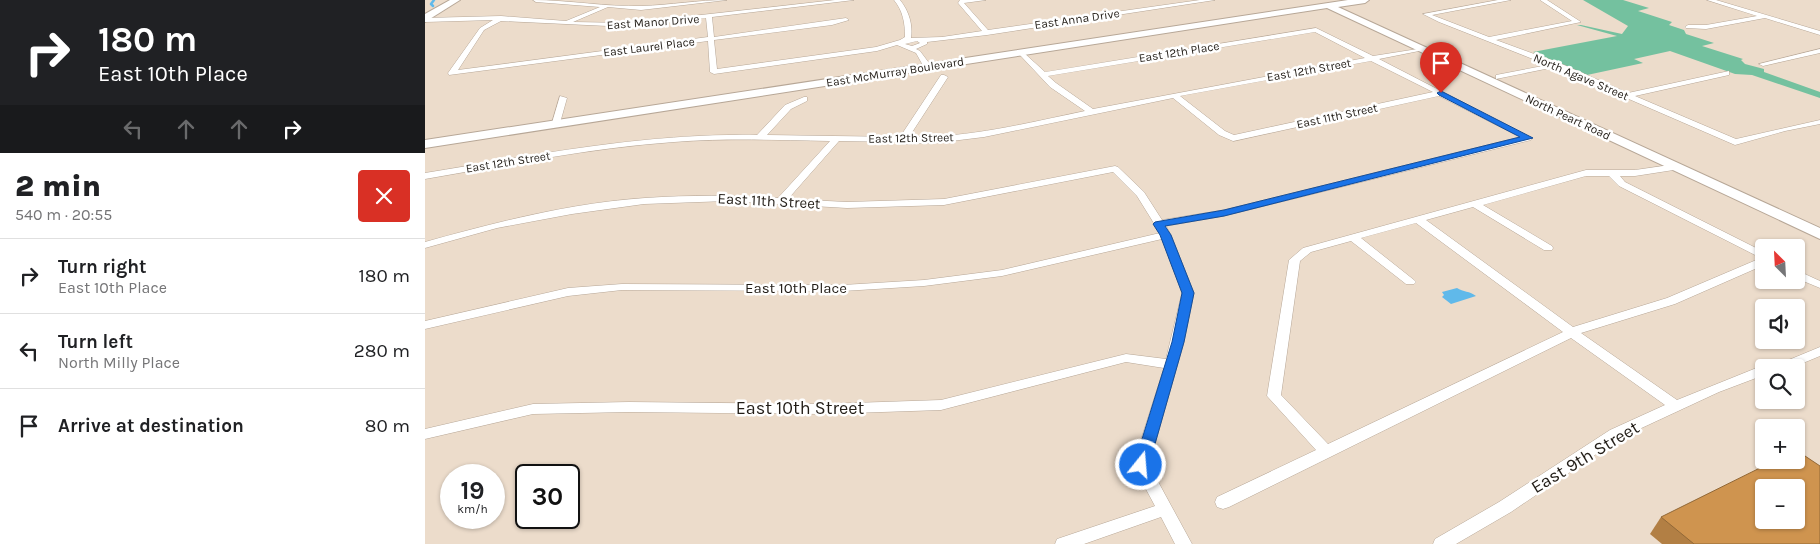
<!DOCTYPE html>
<html lang="en">
<head>
<meta charset="utf-8">
<style>
	:root { --surface:#fff; --page:#f6f6f6; --text:#202124; --muted:#757577; --line:#e0e0e0 }
	body { margin:0; font-family:Karla,sans-serif; background:var(--page); color:var(--text); height:100vh; display:flex; flex-direction:column; font-size:19px; white-space:nowrap }
	* { box-sizing:border-box; margin:0 }
	p { font-size:16px; color:var(--muted) }
	.icon { flex:none; width:28px; height:28px; fill:none; stroke:currentColor; stroke-width:2; stroke-linecap:round; stroke-linejoin:round }
	.map { position:relative; flex:1; overflow:hidden }
	.panel { display:flex; flex-direction:column; background:var(--surface); width:425px }
	.panel>* { flex:none }
	.guide { background:#202124; color:#fff; overflow:hidden }
	.needle { width:32px; rotate:336deg }
	.tools { position:absolute; left:1330px; top:239px; display:grid; gap:10px }
	.tools a { display:grid; place-items:center; width:50px; height:50px; border-radius:5px; background:var(--surface); box-shadow:0 1px 4px #0004; font-size:25px }
	.speed { position:absolute; left:15px; top:464px; display:flex; gap:10px; font-size:25px; font-weight:700; text-align:center }
	.speed>* { display:grid; place-content:center; width:65px; height:65px; border-radius:50%; background:var(--surface); box-shadow:0 1px 4px #0004; line-height:1 }
	.speed small { font-size:12px; font-weight:400 }
	.speed .limit { border:2px solid #111; border-radius:8px; background:#fff; color:#111 }
	.pin { position:absolute; display:grid; place-items:center; width:42px; height:42px; color:#fff; margin:-51px -21px; border-radius:50% 50% 50% 0; rotate:-45deg; box-shadow:0 0 5px #0007 }
	.pin .icon { rotate:45deg }
	.me { position:absolute; width:55px; margin:-28px; rotate:17deg; stroke-linejoin:round; filter:drop-shadow(0 0 4px #0008) }
	.turn { display:flex; align-items:center; gap:18px; height:105px; padding:0 15px; font-size:22px }
	.turn .icon { width:65px; height:65px; stroke-width:2.5 }
	.turn b { display:block; font-size:35px; line-height:42px }
	.lanes { display:flex; align-items:center; height:48px; padding:0 15px; background:#0003; justify-content:center; gap:25px; direction:ltr }
	.lanes .off { opacity:.35 }
	.round { display:grid; place-items:center; flex:none; width:52px; height:52px; border-radius:5px; background:var(--page) }
	.summary { display:flex; align-items:center; justify-content:space-between; height:85px; padding:0 15px }
	h1 { font-size:30px; font-weight:800; line-height:38px }
	ul { padding:0; list-style:none }
	li { display:flex; align-items:center; gap:15px; height:75px; padding:0 15px; border-top:1px solid var(--line) }
	li div { flex:1 }
	li b { display:block; font-size:19px }
	li em { font-style:normal }
	main { display:flex; flex:1; min-height:0 }
	.map>svg:first-child { display:block }
	.green { fill:#74c19f }
	.water { fill:#60b9ea }
	.lines { fill:none; stroke-linecap:round; stroke-linejoin:round }
	.stream { stroke:#60b9ea; stroke-width:2.5 }
	.street-casing { stroke:#b7a797; stroke-width:1 }
	.secondary-casing { stroke:#b7a797; stroke-width:2 }
	.street { fill:#fff; fill-rule:evenodd }
	.secondary { fill:#fff; fill-rule:evenodd }
	.wall { fill:#b27f44 }
	.building { fill:#cf944f; stroke:#916837; fill-rule:evenodd }
	.route { fill:#1a73e8; stroke:#114b97 }
	.labels { text-anchor:middle; dominant-baseline:central; stroke-width:5; stroke-linejoin:round; paint-order:stroke }
	.far-street-label { font-size:12px; fill:#221d17; stroke:#fff }
	.street-label { font-size:15px; fill:#221d17; stroke:#fff }
	.near-street-label { font-size:18px; fill:#221d17; stroke:#fff }
</style>
</head>
<body>
<main>
<section class="panel">
<div class="guide">
<div class="turn"><svg class="icon" aria-label="right" viewBox="0 0 24 24"><path d="M7 20v-9h11M14 6l5 5-5 5"/></svg><div><b>180 m</b>East 10th Place</div></div>
<div class="lanes"><svg class="icon off" aria-label="left" viewBox="0 0 24 24"><path d="M17 20v-9H6M10 6l-5 5 5 5"/></svg><svg class="icon off" aria-label="ahead" viewBox="0 0 24 24"><path d="M12 20V5M6 11l6-6 6 6"/></svg><svg class="icon off" aria-label="ahead" viewBox="0 0 24 24"><path d="M12 20V5M6 11l6-6 6 6"/></svg><svg class="icon" aria-label="right" viewBox="0 0 24 24"><path d="M7 20v-9h11M14 6l5 5-5 5"/></svg></div>
</div>
<div class="summary"><div><h1>2 min</h1><p>540 m · 20:55</p></div><a class="round" style="background:#d93025;color:#fff"><svg class="icon" aria-label="close" viewBox="0 0 24 24"><path d="M6 6l12 12M18 6L6 18"/></svg></a></div>
<ul>
<li><svg class="icon" aria-label="right" viewBox="0 0 24 24"><path d="M7 20v-9h11M14 6l5 5-5 5"/></svg><div><b>Turn right</b><p>East 10th Place</p></div><em>180 m</em></li>
<li><svg class="icon" aria-label="left" viewBox="0 0 24 24"><path d="M17 20v-9H6M10 6l-5 5 5 5"/></svg><div><b>Turn left</b><p>North Milly Place</p></div><em>280 m</em></li>
<li><svg class="icon" aria-label="arrive" viewBox="0 0 24 24"><path d="M6 21V4h12l-3 4 3 4H6"/></svg><div><b>Arrive at destination</b></div><em>80 m</em></li>
</ul>
</section>
<div class="map">
<svg width="1395" height="544" viewBox="0 0 1395 544">
	<rect width="100%" height="100%" fill="#ecdccb"/>
	<path class="green" d="M1158 0H1198L1224 8 1213 11 1247 22 1244 25 1259 30 1261 34 1289 43 1277 46 1318 59 1316 60 1320 64 1339 69V72L1395 92V98L1327 75 1310 74 1245 51 1209 59 1218 63 1162 75 1108 52 1192 36 1152 25H1156L1197 34 1203 26Z"/>
	<path class="water" d="M1032 288C1038 292 1045 291 1051 296L1026 304 1017 297 1019 295 1017 292Z"/>
	<g class="lines">
		<path class="stream" d="M8 6 6 4 9 0"/>
		<g class="street-casing">
			<g id="street">
				<path d="M108 0C144 0 181 7 217 6 245 5 273 0 302 0L216 10 183 7 148 22 204 23 410 0H429L287 17 289 37 421 18 424 20 407 25 289 40 292 69 451 47 475 40 480 37C480 23 478 11 469 0H475C484 11 488 25 486 38L517 37 557 31 533 3 535 0H561L539 3 563 30 775 0H790L562 35 502 42V44L491 49 495 51 507 67 503 69H500L491 53 472 45 452 51 289 74 285 72 283 41 24 75 23 73 55 28 68 20 0 22V18L76 16 141 21 175 7 111 2ZM281 18 283 37 33 70 59 30 76 21 204 27ZM492 41 495 43 487 46 480 44Z"/>
				<path d="M1073 0H1086L1007 15 1064 37 1147 21 1115 0H1122L1156 22 1071 40 1139 65 1203 93 1304 71V75L1210 96 1311 139 1395 120V124L1360 131 1310 145 1130 67 1071 79V75L1123 65 1014 22 998 14Z"/>
				<path d="M1282 0H1291L1395 31V35L1340 18 1281 29 1261 28 1260 27 1263 25H1281L1332 16Z"/>
				<path d="M891 28 948 56 999 48V50L954 59 1107 138 1106 140 799 216 741 226 746 235 769 293 759 342 724 465 767 544H750L736 517 659 544H630L632 539 730 506 708 465 739 368 701 362 516 410 398 414 204 412 108 414 0 439V429L108 404 204 402 398 404 516 400 701 354 741 359 757 293 737 239 577 276 499 286 418 291 197 290 143 296 0 329V321L143 288 197 284 418 285 499 280 577 270 735 233 712 196 688 172 519 205 422 208 302 201 219 204 147 214 72 228 0 248V242C72 222 146 203 220 198 265 195 309 195 353 198L405 141C353 140 300 138 249 142 165 148 82 165 0 179V173C110 155 220 133 332 135L360 105 379 97H382V101L366 109 342 135 475 137 516 75H519L523 77 484 137C544 138 602 123 660 111L625 87 594 54V52H598L620 72ZM890 32 940 58 668 109 631 83 623 76ZM946 61 1008 92 809 135 800 131 755 96ZM1014 96 1095 137 799 210 737 220 719 192 693 167 690 166 519 199 422 202 363 199 414 141 473 142 477 144 510 143 559 137 748 98 794 135 808 141Z"/>
				<path d="M1395 49V53L1338 66 1334 64Z"/>
				<path d="M135 96 142 98 135 123 131 125 127 123Z"/>
				<path d="M1252 164 1257 167 1255 169 1210 176H1195L1200 182 1339 252V265L1250 304 1156 333 1252 400 1334 367 1342 366 1366 359 1395 347V356L1366 368H1339V375L1294 392 1195 438 1086 512 1031 544H1008L1010 539 1074 502 1185 430 1240 405 1146 338 804 507 798 509 792 507 790 502 792 497 891 450 842 396 864 260 878 248 1161 170H1210ZM1161 176H1184L1194 186 1336 258 1242 298 1148 327 1001 220 1048 207 1119 250H1127L1128 248 1127 246 1058 205ZM991 223 1138 332 903 444 856 395 875 261 886 252 926 241 981 284H989L991 282 989 280 936 238Z"/>
				<path d="M1371 270 1395 281V288L1371 278Z"/>
			</g>
		</g>
		<g class="secondary-casing">
			<g id="secondary">
				<path d="M25 0H35L0 22V14Z"/>
				<path d="M923 0H944L940 3 913 7 1395 228V239L902 8 0 148V140Z"/>
			</g>
		</g>
		<use href="#street" class="street"/>
		<use href="#secondary" class="secondary"/>
	</g>
	<path class="wall" d="M1236 517 1395 544H1237L1225 534Z"/>
	<path class="building" d="M1371 450 1395 466V544H1269L1236 517 1351 460H1371ZM1339 488H1371V520H1339Z"/>
	<path class="route" d="M1016 91 1108 138 799 216 740 226 746 235 769 293 759 342 724 465 722 470 716 471 711 470 709 465 747 342 757 293 735 235 728 224 730 222 799 210 1095 137 1014 95 1012 93Z"/>
	<g class="labels">
		<g class="far-street-label">
			<text transform="translate(652 19) rotate(-8)">East Anna Drive</text>
			<text transform="translate(228 22) rotate(-4)">East Manor Drive</text>
			<text transform="translate(224 47) rotate(-7)">East Laurel Place</text>
			<text transform="translate(754 52) rotate(-9)">East 12th Place</text>
			<text transform="translate(884 70) rotate(-10)">East 12th Street</text>
			<text transform="translate(470 72) rotate(-9)">East McMurray Boulevard</text>
			<text transform="translate(1156 77) rotate(23)">North Agave Street</text>
			<text transform="translate(912 116) rotate(-12)">East 11th Street</text>
			<text transform="translate(1143 117) rotate(25)">North Peart Road</text>
			<text transform="translate(486 138) rotate(-1)">East 12th Street</text>
			<text transform="translate(83 162) rotate(-9)">East 12th Street</text>
		</g>
		<g class="street-label">
			<text transform="translate(344 201) rotate(3)">East 11th Street</text>
			<text x="371" y="288">East 10th Place</text>
		</g>
		<g class="near-street-label">
			<text x="375" y="408">East 10th Street</text>
			<text transform="translate(1160 457) rotate(-31)">East 9th Street</text>
		</g>
	</g>
</svg>
<div class="tools">
<a><svg class="needle" viewBox="-14 -14 28 28"><path d="M0-13l5 13h-10z" fill="#e53935"/><path d="M0 13l5-13h-10z" fill="#757577"/></svg></a>
<a><svg class="icon" aria-label="sound" viewBox="0 0 24 24"><path d="M4 9h4l5-4v14l-5-4H4zM17 9q2 3 0 6"/></svg></a>
<a><svg class="icon" aria-label="search" viewBox="0 0 24 24"><circle cx="10" cy="10" r="6"/><path d="M15 15l6 6"/></svg></a>
<a>+</a>
<a>−</a>
</div>
<div class="speed"><div>19<small>km/h</small></div><div class="limit">30</div></div>
<div class="pin" style="left:1016px;top:93px;background:#d93025"><svg class="icon" aria-label="arrive" viewBox="0 0 24 24"><path d="M6 21V4h12l-3 4 3 4H6"/></svg></div>
<svg class="me" style="left:716px;top:465px" viewBox="-20 -20 40 40"><circle r="17" fill="#1a73e8" stroke="#fff" stroke-width="3"/><path d="M0-11L8 9 0 5-8 9z" fill="#fff"/></svg>
</div>
</main>
</body>
</html>
